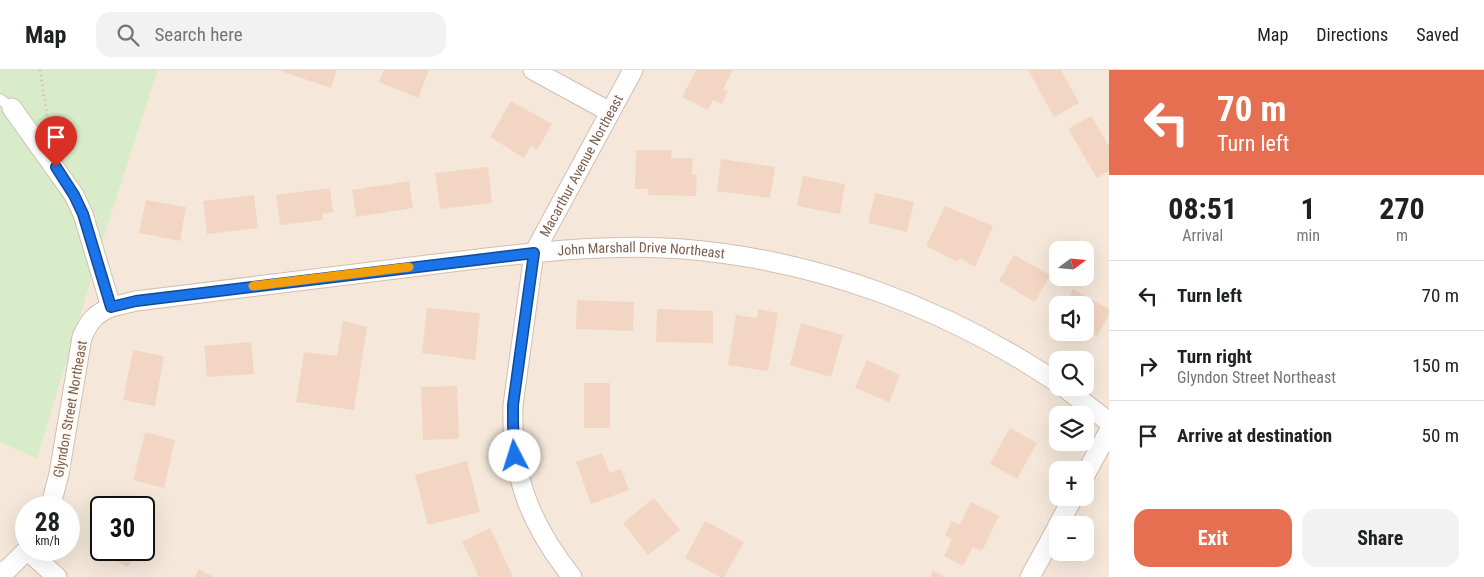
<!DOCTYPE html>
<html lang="en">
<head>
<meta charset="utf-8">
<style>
	:root { --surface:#fff; --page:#f2f2f2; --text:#202124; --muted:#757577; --line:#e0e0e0; --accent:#e76f51 }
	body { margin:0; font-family:"Roboto Condensed",sans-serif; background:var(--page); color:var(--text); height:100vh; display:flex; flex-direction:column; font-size:19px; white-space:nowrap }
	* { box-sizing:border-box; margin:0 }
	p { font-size:16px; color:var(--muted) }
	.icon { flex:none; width:28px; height:28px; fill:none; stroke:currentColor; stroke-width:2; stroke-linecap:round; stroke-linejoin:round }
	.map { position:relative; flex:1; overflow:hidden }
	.side { display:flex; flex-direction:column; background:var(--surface); width:375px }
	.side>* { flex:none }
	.hud { background:#e76f51; color:#fff; overflow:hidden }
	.needle { width:32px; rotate:74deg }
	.controls { position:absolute; left:1049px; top:171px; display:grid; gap:10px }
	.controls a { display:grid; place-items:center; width:45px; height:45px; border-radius:10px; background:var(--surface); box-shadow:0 5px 20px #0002; font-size:25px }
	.speed { position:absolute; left:15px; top:426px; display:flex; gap:10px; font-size:25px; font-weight:700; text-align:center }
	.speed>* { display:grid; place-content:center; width:65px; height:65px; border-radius:50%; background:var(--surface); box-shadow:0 5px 20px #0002; line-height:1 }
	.speed small { font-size:12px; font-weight:400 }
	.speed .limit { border:2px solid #111; border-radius:8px; background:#fff; color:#111 }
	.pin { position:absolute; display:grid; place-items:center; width:42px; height:42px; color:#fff; margin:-51px -21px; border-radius:50% 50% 50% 0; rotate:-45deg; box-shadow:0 0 5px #0007 }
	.pin .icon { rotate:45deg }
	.me { position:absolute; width:55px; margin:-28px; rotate:355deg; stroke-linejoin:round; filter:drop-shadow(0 0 4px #0008) }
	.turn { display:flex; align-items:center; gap:18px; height:105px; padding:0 25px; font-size:22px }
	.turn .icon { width:65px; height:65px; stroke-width:2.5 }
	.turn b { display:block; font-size:35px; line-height:42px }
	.eta { display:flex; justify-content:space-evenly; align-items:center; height:85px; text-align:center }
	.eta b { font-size:30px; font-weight:700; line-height:35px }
	.cta { display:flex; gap:10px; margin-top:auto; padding:10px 25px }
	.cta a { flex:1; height:58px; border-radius:15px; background:var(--accent); color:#fff; font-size:20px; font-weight:700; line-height:58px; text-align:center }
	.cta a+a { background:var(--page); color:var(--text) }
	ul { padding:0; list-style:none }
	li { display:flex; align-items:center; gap:15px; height:70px; padding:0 25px; border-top:1px solid var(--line) }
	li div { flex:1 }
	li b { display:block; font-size:19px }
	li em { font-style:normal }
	header { display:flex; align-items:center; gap:30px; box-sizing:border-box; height:70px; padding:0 25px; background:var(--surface); border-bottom:1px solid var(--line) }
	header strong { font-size:24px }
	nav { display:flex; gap:28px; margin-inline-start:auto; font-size:18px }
	.search { width:350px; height:45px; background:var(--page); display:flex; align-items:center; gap:12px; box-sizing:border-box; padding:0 18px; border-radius:15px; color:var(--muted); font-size:19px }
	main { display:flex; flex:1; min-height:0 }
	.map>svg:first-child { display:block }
	.residential { fill:#f5e8da; fill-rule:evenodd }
	.green { fill:#d8ecc9 }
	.building { fill:#f3d5c3 }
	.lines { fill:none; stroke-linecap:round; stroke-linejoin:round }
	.service-casing { stroke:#d1beb0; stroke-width:12 }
	.minor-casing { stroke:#d1beb0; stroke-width:21 }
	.path { stroke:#d9b8a5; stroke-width:3; stroke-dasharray:1 4; stroke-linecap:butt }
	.service { stroke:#fff; stroke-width:10 }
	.minor { stroke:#fff; stroke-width:19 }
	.route-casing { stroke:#114b97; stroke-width:12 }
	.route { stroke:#1a73e8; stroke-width:9 }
	.slow { stroke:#f59e0b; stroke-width:9 }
	.labels { text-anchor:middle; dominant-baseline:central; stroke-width:5; stroke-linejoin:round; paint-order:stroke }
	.street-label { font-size:14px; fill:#7a5c4d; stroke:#fffaf3 }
</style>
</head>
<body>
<header>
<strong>Map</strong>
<div class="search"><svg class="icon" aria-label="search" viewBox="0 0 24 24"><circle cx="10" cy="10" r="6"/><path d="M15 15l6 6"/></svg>Search here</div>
<nav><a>Map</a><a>Directions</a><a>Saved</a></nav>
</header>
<main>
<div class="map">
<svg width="1109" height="507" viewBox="0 0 1109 507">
	<rect width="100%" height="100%" fill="#fdf6ec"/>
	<path class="residential" d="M158 0H1109V507H0V372L37 389 109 151ZM1058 180H1085V208H1058ZM1058 235H1085V262H1058ZM1058 290H1085V318H1058ZM1058 345H1085V372H1058ZM1058 400H1085V428H1058ZM26 438H69V480H26ZM101 438H144V480H101ZM1058 455H1085V482H1058Z"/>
	<path class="green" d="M0 0H158L109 151 37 389 0 372Z"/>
	<g class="building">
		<path d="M278 0H337L331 18Z"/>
		<path d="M384 0H429L418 28 379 12Z"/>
		<path d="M696 0H733L723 19 728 21 722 34 713 30 708 40 682 27Z"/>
		<path d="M1028 0H1061L1079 33 1054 47Z"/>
		<path d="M511 31 552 54 537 80 531 76 524 88 490 67Z"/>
		<path d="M1091 46 1109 76V101L1097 108 1068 59Z"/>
		<path d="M636 80H672L671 88H693L692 105 697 104 696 126 648 125V119H635Z"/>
		<path d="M721 89 775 97 770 128 717 121Z"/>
		<path d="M488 97 492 133 440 139 435 103Z"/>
		<path d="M803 106 845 114 840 144 797 136Z"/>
		<path d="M409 111 413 138 356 147 352 120Z"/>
		<path d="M330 118 333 142 322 144 323 150 280 155 276 125Z"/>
		<path d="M875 123 914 132 907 162 868 153Z"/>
		<path d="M254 125 258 158 207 164 203 131Z"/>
		<path d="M146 130 186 137 180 171 139 163Z"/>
		<path d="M945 136 993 156 975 197 960 188 958 192 926 176Z"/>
		<path d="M1014 185 1050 205 1035 232 999 211Z"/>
		<path d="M1073 219 1109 239V244L1097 266 1085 259V235H1065Z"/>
		<path d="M577 230 634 232 633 261 576 259Z"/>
		<path d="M427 238 480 243 475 290 422 283Z"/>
		<path d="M657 239 713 241V273L656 272Z"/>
		<path d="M758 239 778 243 768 301 728 295 736 245 757 248Z"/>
		<path d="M343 251 367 257 354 340 296 332 304 282 337 286Z"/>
		<path d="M801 253 843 265 831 307 790 295Z"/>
		<path d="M251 272 254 304 207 307 204 276Z"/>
		<path d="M133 280 164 286 155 336 123 330Z"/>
		<path d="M867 290 900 305 889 332 855 318Z"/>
		<rect x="584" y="313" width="26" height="45"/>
		<path d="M457 316 459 369 423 370 421 317Z"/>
		<path d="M1010 358 1037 373 1017 409 990 394Z"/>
		<path d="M145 362 175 370 164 418 133 410Z"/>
		<path d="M602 383 610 403 621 399 629 420 591 434 576 392Z"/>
		<path d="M467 391 480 442 428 455 415 405Z"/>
		<path d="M654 428 680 460 648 485 623 453Z"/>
		<path d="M971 432 999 446 982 481 973 477 963 496 944 486 952 469 945 465 952 451 960 455Z"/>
		<path d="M144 448 152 452 144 467Z"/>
		<path d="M705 451 744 472 724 507H720L685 488Z"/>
		<path d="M490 458 513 507H479L462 472Z"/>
		<path d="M101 467V480H137L128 497 94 480Z"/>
		<path d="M199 499 213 507H195Z"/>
		<path d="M933 501 946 507H930Z"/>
	</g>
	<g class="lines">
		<g class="service-casing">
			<path id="service" d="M0 29 12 38"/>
		</g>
		<g class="minor-casing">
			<g id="minor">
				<path d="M533 0 610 42"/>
				<path d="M12 38 74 125 83 144 111 237C94 245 90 250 82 267L59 404 50 438"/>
				<path id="s1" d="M111 237 136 231C236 218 336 206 436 194 518 184 600 173 683 179 818 190 946 238 1058 313"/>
				<path d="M1065 318 1109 352"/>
				<path d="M1085 405 1109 361"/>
				<path d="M1058 455 1073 428"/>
				<path d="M27 480 57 507"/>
				<path d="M0 504 9 498 27 480"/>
				<path id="s2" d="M572 507C529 453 511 405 513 335L534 183 633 0"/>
				<path d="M1030 507 1058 456"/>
			</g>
		</g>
		<path class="path" d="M40 0 47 44V54"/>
		<use href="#service" class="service"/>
		<use href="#minor" class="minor"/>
	</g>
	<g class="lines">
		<g class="route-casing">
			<path id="route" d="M56 97 74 125 83 144 111 237 136 231 534 183 513 335V355L515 386"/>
		</g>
		<use href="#route" class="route"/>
		<path class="slow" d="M253 216 409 197"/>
	</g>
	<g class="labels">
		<g class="street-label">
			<text stroke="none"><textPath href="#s2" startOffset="439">Macarthur Avenue Northeast</textPath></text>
			<text stroke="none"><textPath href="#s1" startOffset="534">John Marshall Drive Northeast</textPath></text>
			<text transform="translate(70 339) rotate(-80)">Glyndon Street Northeast</text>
		</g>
	</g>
</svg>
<div class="controls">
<a><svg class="needle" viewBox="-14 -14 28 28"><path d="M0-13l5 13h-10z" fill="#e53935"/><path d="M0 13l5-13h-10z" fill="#757577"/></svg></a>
<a><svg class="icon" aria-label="sound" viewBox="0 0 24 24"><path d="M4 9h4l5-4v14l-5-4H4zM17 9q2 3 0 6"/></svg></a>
<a><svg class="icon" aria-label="search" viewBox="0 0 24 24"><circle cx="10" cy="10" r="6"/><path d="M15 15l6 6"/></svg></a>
<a><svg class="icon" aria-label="layers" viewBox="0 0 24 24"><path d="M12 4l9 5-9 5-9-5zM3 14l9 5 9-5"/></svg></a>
<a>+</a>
<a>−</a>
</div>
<div class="speed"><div>28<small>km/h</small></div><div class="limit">30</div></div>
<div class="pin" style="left:56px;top:97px;background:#d93025"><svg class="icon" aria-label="arrive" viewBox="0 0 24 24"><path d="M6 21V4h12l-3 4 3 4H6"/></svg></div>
<svg class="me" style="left:515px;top:386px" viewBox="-20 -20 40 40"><circle r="19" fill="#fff"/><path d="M0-13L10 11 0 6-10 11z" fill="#1a73e8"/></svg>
</div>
<section class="side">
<div class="hud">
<div class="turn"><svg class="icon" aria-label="left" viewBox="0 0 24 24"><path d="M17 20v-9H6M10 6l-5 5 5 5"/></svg><div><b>70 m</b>Turn left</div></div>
</div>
<div class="eta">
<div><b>08:51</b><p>Arrival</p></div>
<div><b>1</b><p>min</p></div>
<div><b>270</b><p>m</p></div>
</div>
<ul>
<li><svg class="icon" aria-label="left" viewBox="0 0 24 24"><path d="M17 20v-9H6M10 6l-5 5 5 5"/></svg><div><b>Turn left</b></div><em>70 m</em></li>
<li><svg class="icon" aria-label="right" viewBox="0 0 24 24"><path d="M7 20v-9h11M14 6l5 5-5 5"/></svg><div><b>Turn right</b><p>Glyndon Street Northeast</p></div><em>150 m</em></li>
<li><svg class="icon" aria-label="arrive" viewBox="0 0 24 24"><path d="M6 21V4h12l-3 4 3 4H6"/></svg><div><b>Arrive at destination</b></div><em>50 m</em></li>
</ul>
<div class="cta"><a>Exit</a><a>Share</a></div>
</section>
</main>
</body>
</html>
